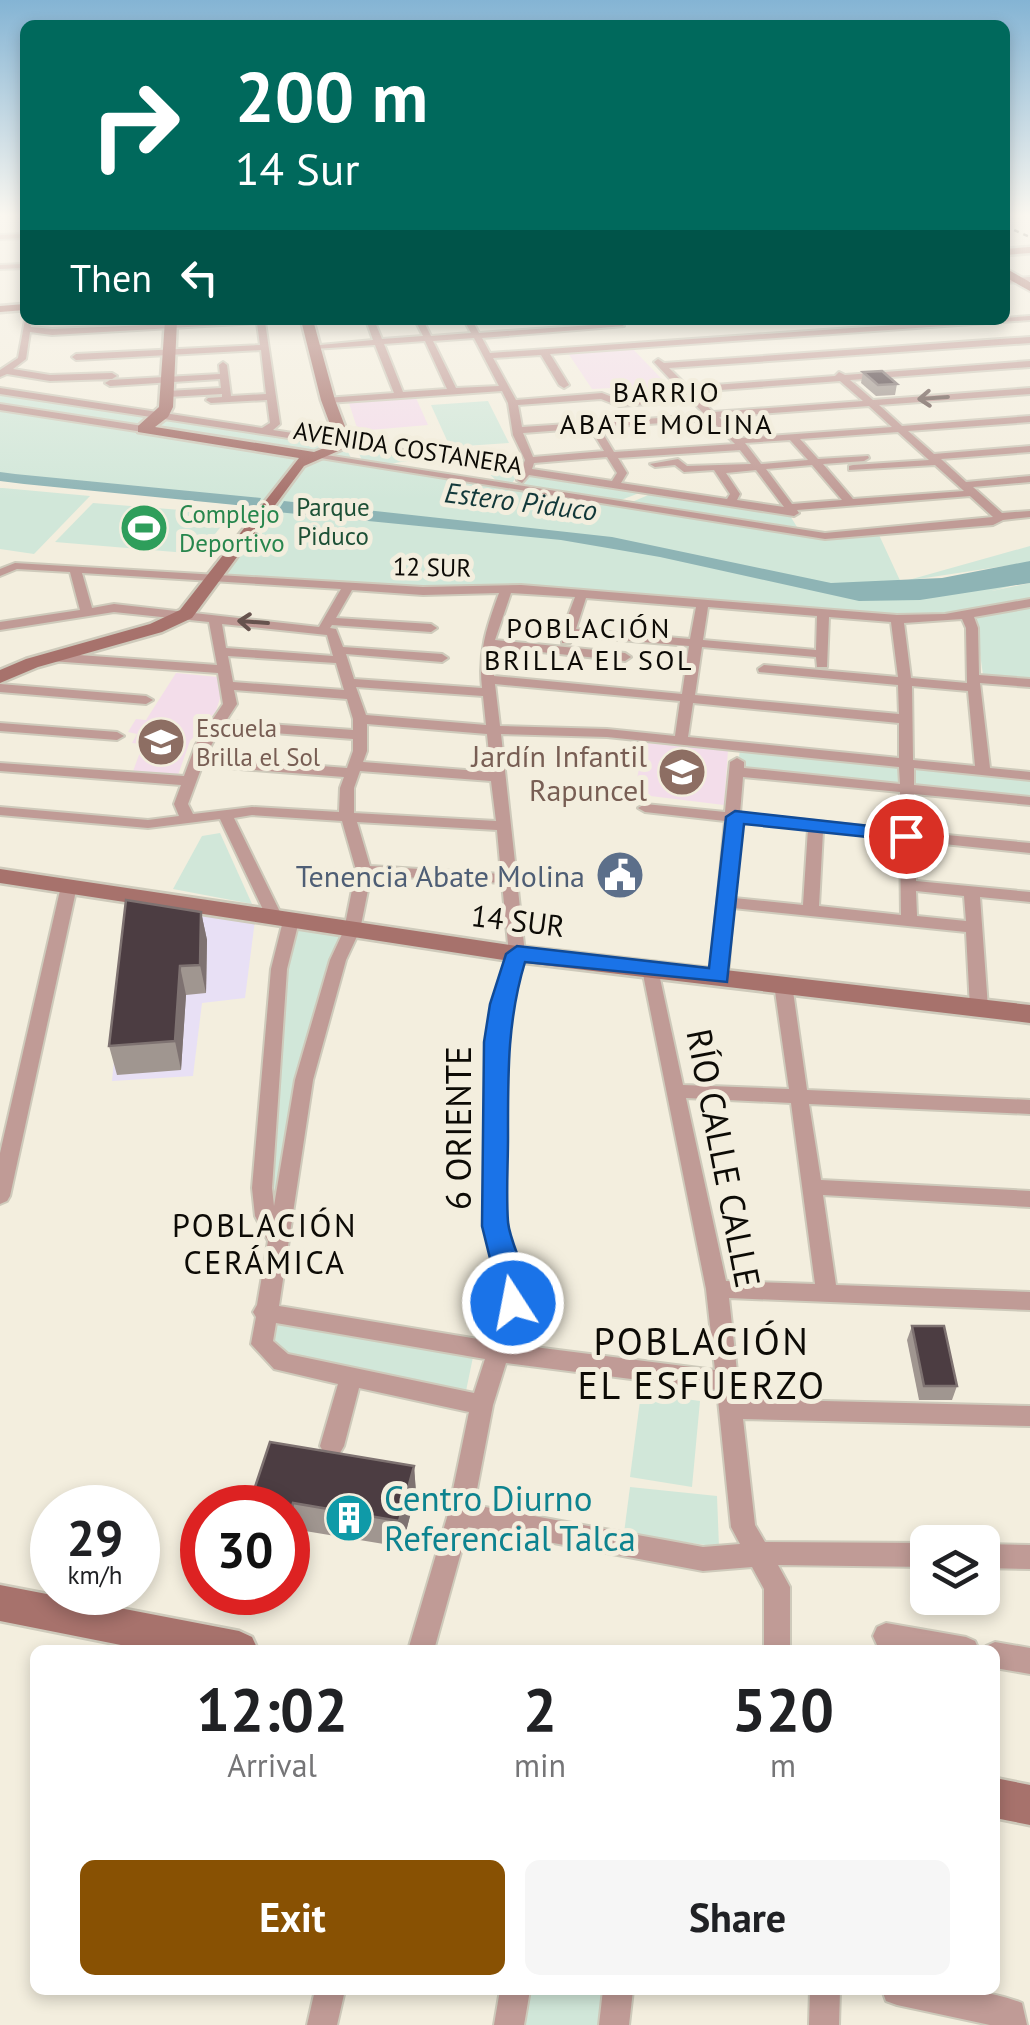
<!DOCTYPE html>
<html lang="en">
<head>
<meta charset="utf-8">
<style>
	:root { --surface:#fff; --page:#f6f6f6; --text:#202124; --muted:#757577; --accent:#885103 }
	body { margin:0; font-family:"PT Sans",sans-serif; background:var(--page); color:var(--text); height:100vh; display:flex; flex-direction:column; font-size:38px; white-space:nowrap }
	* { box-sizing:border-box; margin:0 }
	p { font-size:32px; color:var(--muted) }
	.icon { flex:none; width:55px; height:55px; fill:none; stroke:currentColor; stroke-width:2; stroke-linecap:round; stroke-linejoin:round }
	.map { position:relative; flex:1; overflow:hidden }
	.details { position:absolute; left:30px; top:1645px; width:970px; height:350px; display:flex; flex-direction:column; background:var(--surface); border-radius:15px; box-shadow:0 5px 15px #0003 }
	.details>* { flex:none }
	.banner { position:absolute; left:20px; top:20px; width:990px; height:305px; border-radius:15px; box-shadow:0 5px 15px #0003; background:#00695c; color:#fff; overflow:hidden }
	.tools { position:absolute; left:910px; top:1525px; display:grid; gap:20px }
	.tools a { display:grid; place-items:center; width:90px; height:90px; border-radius:15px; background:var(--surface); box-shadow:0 5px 15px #0003; font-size:50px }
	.speed { position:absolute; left:30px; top:1485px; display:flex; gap:20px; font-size:50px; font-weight:700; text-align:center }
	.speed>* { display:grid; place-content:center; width:130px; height:130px; border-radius:50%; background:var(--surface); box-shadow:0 5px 15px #0003; line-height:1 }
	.speed small { font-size:25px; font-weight:400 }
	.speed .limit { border:15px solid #d22; background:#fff; color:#111 }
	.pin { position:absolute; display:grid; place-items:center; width:85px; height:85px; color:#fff; margin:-42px; border:5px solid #fff; border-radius:50%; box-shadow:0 2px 10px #0007 }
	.me { position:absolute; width:110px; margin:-55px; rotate:349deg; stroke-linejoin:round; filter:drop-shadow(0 0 8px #0008) }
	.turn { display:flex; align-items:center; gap:35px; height:210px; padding:0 50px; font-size:45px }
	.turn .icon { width:130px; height:130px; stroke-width:2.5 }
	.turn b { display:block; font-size:70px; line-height:85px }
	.then { display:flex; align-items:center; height:95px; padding:0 50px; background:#0003; gap:20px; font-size:38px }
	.eta { display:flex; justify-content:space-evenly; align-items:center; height:170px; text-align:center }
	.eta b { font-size:60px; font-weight:800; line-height:70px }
	.button { display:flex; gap:20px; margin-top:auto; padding:20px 50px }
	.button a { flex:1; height:115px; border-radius:15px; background:var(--accent); color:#fff; font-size:40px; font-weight:800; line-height:115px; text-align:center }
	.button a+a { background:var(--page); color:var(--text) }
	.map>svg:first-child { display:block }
	.commercial { fill:#e8e0f5 }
	.education { fill:#f3ddea }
	.green { fill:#d1e7d9 }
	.water { fill:#8eb4b5 }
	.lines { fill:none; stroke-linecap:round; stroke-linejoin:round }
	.street-casing { stroke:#cecabb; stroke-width:4 }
	.secondary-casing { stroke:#cecabb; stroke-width:5 }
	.primary-casing { stroke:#cecabb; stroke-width:4 }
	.street { fill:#c09b96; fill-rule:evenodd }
	.secondary { fill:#a7726c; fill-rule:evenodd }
	.primary { fill:#94544e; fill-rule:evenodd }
	.rail { stroke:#46443c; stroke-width:2.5; stroke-dasharray:5 5; stroke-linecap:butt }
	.wall { fill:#a09690 }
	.shaded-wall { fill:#7e7271 }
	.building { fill:#4c3d42; stroke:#7e7271; stroke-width:2.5 }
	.oneway { stroke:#66534e }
	.route { fill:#1a73e8; stroke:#114b97; stroke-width:2.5 }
	.labels { text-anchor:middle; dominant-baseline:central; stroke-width:10; stroke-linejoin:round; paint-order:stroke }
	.far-street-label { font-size:25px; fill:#0d0b06; stroke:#f3eede }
	.far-park-label { font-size:25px; fill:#1d5036; stroke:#f3eede }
	.far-leisure-label { font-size:25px; fill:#27864d; stroke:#f3eede; text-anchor:start }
	.far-education-label { font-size:25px; fill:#785e54; stroke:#f3eede; text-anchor:start }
	.far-neighbourhood-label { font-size:28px; letter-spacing:2.5px; fill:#0d0b06; stroke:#f3eede }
	.far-water-label { font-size:28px; font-style:italic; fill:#123839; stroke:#f3eede }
	.education-label { font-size:30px; fill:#785e54; stroke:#f3eede; text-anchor:end }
	.service-label { font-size:30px; fill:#4e5e75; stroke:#f3eede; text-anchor:end }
	.street-label { font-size:30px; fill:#0d0b06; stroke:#f3eede }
	.neighbourhood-label { font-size:32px; letter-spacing:2.5px; fill:#0d0b06; stroke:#f3eede }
	.near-street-label { font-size:35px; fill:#0d0b06; stroke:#f3eede }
	.near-culture-label { font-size:35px; fill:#0d838f; stroke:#f3eede; text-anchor:start }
	.near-neighbourhood-label { font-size:38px; letter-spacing:2.5px; fill:#0d0b06; stroke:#f3eede }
</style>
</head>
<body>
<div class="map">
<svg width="1030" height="2025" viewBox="0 0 1030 2025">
	<rect width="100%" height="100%" fill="#f3eede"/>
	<path class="commercial" d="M130 902 255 920 245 998 202 1003 193 1076 112 1081Z"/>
	<g class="education">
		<path d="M632 348 680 398 624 401 612 388 592 389 568 353Z"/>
		<path d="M416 398 428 425 358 431 349 403Z"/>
		<path d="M176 673 218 677 221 695 216 711 190 741 177 778 132 774 143 744 132 743 137 734 128 732 136 719 146 720Z"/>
		<path d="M644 743 728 750 724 805 634 794Z"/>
	</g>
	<g class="green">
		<path d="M0 392 343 442 354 464 820 537 879 535 903 587 1030 581 992 591 1030 583V599L935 615H881L521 586 415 588 223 575 269 508 0 480Z"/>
		<path d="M488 401 509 443 450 447 431 405Z"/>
		<path d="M355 446 522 470 512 483 498 482 485 470 487 474 478 472 480 468 420 459 389 464 362 460Z"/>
		<path d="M531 475 642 492 621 500 523 485Z"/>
		<path d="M0 488H3L90 496 34 554 0 549Z"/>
		<path d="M653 493 789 514 797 527 632 502Z"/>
		<path d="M93 503 231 514 199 554 55 542Z"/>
		<path d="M1030 546V561L1024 563 905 581Z"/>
		<path d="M1030 607V679L983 675 975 618Z"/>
		<path d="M740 750 1030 779V798L737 770Z"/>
		<path d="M220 833 252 904 173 889 202 836Z"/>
		<path d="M300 925 345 932 277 1230 269 1212 283 970Z"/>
		<path d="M269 1322 473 1357 466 1391 283 1352 268 1339Z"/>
		<path d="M641 1393 700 1401 692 1487 630 1477Z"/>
		<path d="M630 1487 717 1496 719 1547 624 1533Z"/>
		<path d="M523 1990H605L600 2025H517Z"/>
	</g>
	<g class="water">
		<path d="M0 472 15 474 261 498 257 507 24 484 0 481Z"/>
		<path d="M284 501 612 537 831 583 942 578 1030 561V583L920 600 859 601 660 557 561 540 277 512Z"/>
	</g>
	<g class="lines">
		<g class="street-casing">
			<g id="street">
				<path d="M25 234V238L0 239V235Z"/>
				<path d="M25 264V268L0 269V265Z"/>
				<path d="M1030 277V281L1005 283V279Z"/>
				<path d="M1030 316V320L550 354 569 385 564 388 559 385 541 355 493 358 516 400 602 393 620 400 686 396 654 362 658 359 664 363 1030 337V343L669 368 688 387 835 376 839 372 845 375 1030 361V367L850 380 873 400 1030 388V394L879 405 902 426 1030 416V422L908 431 934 454 1030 446V452L941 459 966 482 1030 476V482L973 487 1002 513 1030 511V517L1003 520 993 525 825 539 308 456 313 453 825 533 993 517 970 496 797 510 799 513 794 516 529 475 522 483 517 480 519 473 0 394V388L262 428 270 423 267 400 211 403 206 400 208 398 222 397V394L167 397 162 394 167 391 221 388 220 379 110 386 105 383 110 380 220 374 219 365 223 362 227 365 231 396 266 394 261 350 76 360 72 357 76 354 260 345 257 323 52 335 30 332 26 359 13 369 50 375 112 373 117 376 112 379 50 381 7 374 0 377V370L18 358 25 320H30L31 327 52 329 269 320 265 322 280 424 273 430 522 468 525 460 513 435 508 403 502 391 328 403 325 402V398L394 393 375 345 314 349 310 346 373 340 366 320H374L382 339 423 336 415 320H423L431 336 471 333 464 320H472L479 333 620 323 624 326 482 338 490 353 967 320H1005V318ZM474 338 499 386 456 388 433 341ZM425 341 447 389 403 392 384 344ZM840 381 863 401 713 412 693 392ZM601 399 619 406 692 401 705 415 522 427 518 405ZM869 406 892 427 740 438 719 417ZM711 420 735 444 614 452 599 427ZM590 428 604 451 533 457 523 433ZM898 432 929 460 853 465 849 466V470L935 465 964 491 853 499 823 464 864 461 869 458 868 456 818 459 800 439ZM790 440 808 460 761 464 745 443ZM740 450 751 464 687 466 678 459 650 464 655 467 675 465 684 472 714 470 730 494 727 499 621 483 627 473 618 458ZM607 457 617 473 612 481 532 469 534 463ZM812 465 842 500 792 504 766 469ZM756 470 784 507 737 500 740 494 726 473Z"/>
				<path d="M0 404 143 426 148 429 143 432 0 410Z"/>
				<path d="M15 563 423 587 521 585 897 615 945 614 1030 599V607L974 617 978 628 979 675 1030 679V687L980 683 990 768 1030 772V780L914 768V785L1030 797V805L914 794 915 832 1030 843V853L915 841 916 881 1030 892V902L980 897 988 1008 979 1014 970 1008 966 932 733 908 728 977 719 983 713 981 710 977 725 821 645 812 638 808 645 804 725 812 730 762 737 758 744 762V768L900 784 899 767 607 737 501 734 525 954 510 1004 505 1042V1226L524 1284V1303L511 1344 715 1370 706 1289 642 969 644 965H656L658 969 683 1085 789 1089 774 984 783 978 792 984 807 1090 1030 1100V1114L809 1104 821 1180 1030 1191V1207L823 1195 836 1285 1030 1292V1310L729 1298 740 1399 1030 1406V1426L743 1419 755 1525 765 1542 928 1543V1567L778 1565 790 1587V1650H764V1589L752 1567 703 1571 468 1527 434 1650H408L448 1514 469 1412 359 1388 344 1446 340 1453 332 1457 324 1453 320 1446 338 1384 274 1369 251 1344 256 1317 253 1312 257 1305 268 1241 255 1216 252 1188 271 969 283 921 291 916 297 917 299 921 287 969 272 1188 274 1206 295 1080 330 960 344 930 356 870 342 821 252 815 234 818 283 918 275 923 267 918 220 819 148 828 0 815V807L148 820 179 816 174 804 181 785 0 771V763L184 776 196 744 223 704 218 673 51 661 45 657 51 653 217 665 209 622 114 612 0 630V622L80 610 70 572 17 569 0 576V569ZM82 573 341 589 319 627 114 604 92 608ZM352 590 423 595 499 593C487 626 478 652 482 688L354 679 346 654 442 662 448 658 442 654 343 647 336 629 330 628 332 625 431 632 437 628 431 624 336 618ZM511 593 575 597 562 632V643H570L574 636 689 646 682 694 494 676V647L625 661 631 657 625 653 495 640ZM586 598 696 607 690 639 576 629ZM708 607 817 616 816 650 703 640ZM829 617 891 622 898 677 764 665 758 669 759 672 898 685 899 714 695 695 702 647 816 657 817 667H827ZM962 619 966 628 967 683 911 678 904 623ZM222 624 327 635 333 656 226 648ZM228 656 336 663 344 690 233 682ZM495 684 680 701 675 736 607 729 500 726ZM912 686 968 691 975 766 913 760ZM356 687 483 696 486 725 366 715ZM234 690 347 699 353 719V730L226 721 237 704ZM693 703 899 723V758L688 737ZM367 724 487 734 491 772 363 762 367 751ZM220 729 353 739V751L347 768 205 757ZM202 766 344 777 340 788 339 812 252 807 193 814 188 804ZM360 771 491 781 496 821 354 813V788ZM743 777 900 792V830L740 813ZM357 822 497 830 501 874 370 866ZM739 822 808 829 803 905 734 898ZM823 831 900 839 901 915 819 906ZM371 875 502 883 509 954 492 1004 487 1042 485 1226 502 1284V1303L490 1341 279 1306 313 1080 346 960 360 930ZM916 891 964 896 966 921 917 916ZM686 1098 791 1103 815 1284 726 1281ZM276 1323 485 1359 474 1393 288 1354 273 1341ZM506 1363 717 1390 731 1527 740 1544 703 1547 474 1505 493 1405Z"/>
				<path d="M0 684 146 696 153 700 146 704 0 692Z"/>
				<path d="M0 723 117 732 124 736 117 740 0 731Z"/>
				<path d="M69 881 77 886 10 1196 7 1201 0 1204V1153L61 886Z"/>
				<path d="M982 1544 1030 1545V1569L982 1568Z"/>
				<path d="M886 1623 966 1637 975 1641 979 1650 886 1649 877 1645 873 1636 877 1627Z"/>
				<path d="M995 1642 1030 1648V1674L995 1668V1650H984L986 1646Z"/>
				<path d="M315 1990H345L337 2025H307Z"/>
				<path d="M500 1990H530L524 2025H494Z"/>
				<path d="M603 1990H633L629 2025H599Z"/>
				<path d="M810 1990H840L839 2025H809Z"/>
				<path d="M882 1990C928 1990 978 1985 1022 2003L1027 2025H990L897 2005 886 2001Z"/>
			</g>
		</g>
		<g class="secondary-casing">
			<g id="secondary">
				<path d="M1030 247V253L1005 255V249Z"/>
				<path d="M25 304V310L0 312V306Z"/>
				<path d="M165 320H177L173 407 168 417 155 427 314 452 337 443 321 400 301 320H313L335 400 352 445 304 466 192 618 162 632 38 667 0 683V670L26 659 150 624 180 610 299 458 138 432V426L159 407Z"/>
				<path d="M0 869 517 946 1030 1005V1023L517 962 0 883Z"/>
				<path d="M0 1585 239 1631 252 1637 258 1650H146L0 1621Z"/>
				<path d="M995 1778 1030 1785V1825L995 1818Z"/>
			</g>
		</g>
		<g class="primary-casing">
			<path id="primary" d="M1005 268 1030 282V291L1005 277Z"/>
		</g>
		<use href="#street" class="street"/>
		<use href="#secondary" class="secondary"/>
		<use href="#primary" class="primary"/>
		<path class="rail" d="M1005 226 1030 237"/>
	</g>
	<g class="wall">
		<path d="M863 372 897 384 895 395 876 396 861 383Z"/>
		<path d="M201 912 207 940 206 993 186 995 181 1070 117 1075 109 1046Z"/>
		<path d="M912 1326 957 1386 952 1400H919L907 1340Z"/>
		<path d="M270 1442 414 1466 416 1493 402 1547 299 1530 288 1567V1508Z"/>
	</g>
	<g class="shaded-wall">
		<path d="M201 912 207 940 206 993 200 965Z"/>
		<path d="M180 966 186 995 181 1070 175 1041Z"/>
		<path d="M414 1466 416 1493 402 1547 399 1521Z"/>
		<path d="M293 1503 299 1530 288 1567V1521Z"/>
	</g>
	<g class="building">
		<path d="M882 371 897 384 878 385 863 372Z"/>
		<path d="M126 900 201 912 200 965 180 966 175 1041 109 1046Z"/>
		<path d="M912 1326H944L957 1386H924Z"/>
		<path d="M270 1442 414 1466 399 1521 293 1503 288 1521V1508H248Z"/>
	</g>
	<defs><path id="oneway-shaft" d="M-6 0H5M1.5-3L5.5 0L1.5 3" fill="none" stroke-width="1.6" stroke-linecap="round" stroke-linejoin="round" transform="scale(2.5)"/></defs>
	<g class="oneway">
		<use href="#oneway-shaft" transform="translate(933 398) rotate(176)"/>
		<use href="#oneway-shaft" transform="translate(253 622) rotate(-176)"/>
	</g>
	<linearGradient id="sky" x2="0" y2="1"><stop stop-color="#84b4d4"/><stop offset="0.43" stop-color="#faf7f0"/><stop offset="1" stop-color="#faf7f0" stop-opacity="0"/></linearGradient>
	<rect width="1030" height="500" fill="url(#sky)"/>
	<path class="route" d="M735 811 906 830 916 836 906 841 744 824 727 982 525 962C507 1021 508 1076 508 1137 508 1165 506 1194 508 1222 511 1251 537 1283 523 1311L513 1315 503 1311 482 1226 484 1042 490 1004 506 954 517 946 709 968 726 817Z"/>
	<defs>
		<g id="stadium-disc" transform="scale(2.5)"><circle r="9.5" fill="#2e9e5b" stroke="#f3eede"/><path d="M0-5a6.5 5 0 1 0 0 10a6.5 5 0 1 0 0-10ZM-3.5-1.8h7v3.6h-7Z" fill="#fff"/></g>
		<g id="school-disc" transform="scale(2.5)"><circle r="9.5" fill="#8d6e63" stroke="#f3eede"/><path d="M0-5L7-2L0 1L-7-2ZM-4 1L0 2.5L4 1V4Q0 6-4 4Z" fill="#fff"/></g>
		<g id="civic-disc" transform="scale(2.5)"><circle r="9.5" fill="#5c6f8a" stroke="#f3eede"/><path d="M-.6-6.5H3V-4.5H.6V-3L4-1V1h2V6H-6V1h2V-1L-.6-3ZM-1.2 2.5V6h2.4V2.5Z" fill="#fff"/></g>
		<g id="building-disc" transform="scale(2.5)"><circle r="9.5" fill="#0f9aa8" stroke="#f3eede"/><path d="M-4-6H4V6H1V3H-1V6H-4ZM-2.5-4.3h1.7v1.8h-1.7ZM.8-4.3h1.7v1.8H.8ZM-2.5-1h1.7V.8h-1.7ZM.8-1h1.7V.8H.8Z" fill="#fff"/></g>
	</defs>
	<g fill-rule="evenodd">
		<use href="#stadium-disc" x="144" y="528"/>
		<use href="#school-disc" x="161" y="742"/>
		<use href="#school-disc" x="682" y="772"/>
		<use href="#civic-disc" x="620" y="875"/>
		<use href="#building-disc" x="349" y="1518"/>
	</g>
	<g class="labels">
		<g class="far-street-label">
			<text transform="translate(408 448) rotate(9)">AVENIDA COSTANERA</text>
			<text transform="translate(432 567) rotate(1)">12 SUR</text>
		</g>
		<g class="far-park-label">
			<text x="333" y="507">Parque<tspan x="333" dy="29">Piduco</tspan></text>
		</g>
		<g class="far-leisure-label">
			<text x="179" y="514">Complejo<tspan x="179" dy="29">Deportivo</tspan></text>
		</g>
		<g class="far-education-label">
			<text x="196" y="728">Escuela<tspan x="196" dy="29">Brilla el Sol</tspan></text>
		</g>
		<g class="far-neighbourhood-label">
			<text x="667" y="391">BARRIO<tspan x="667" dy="32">ABATE MOLINA</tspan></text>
			<text x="589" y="627">POBLACIÓN<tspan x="589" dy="32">BRILLA EL SOL</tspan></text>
		</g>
		<g class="far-water-label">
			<text transform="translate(521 501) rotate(7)">Estero Piduco</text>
		</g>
		<g class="education-label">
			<text x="647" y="755">Jardín Infantil<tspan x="647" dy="34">Rapuncel</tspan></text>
		</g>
		<g class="service-label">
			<text x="585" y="875">Tenencia Abate Molina</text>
		</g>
		<g class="street-label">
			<text transform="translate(518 920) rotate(7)">14 SUR</text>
		</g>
		<g class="neighbourhood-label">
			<text x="265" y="1225">POBLACIÓN<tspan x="265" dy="37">CERÁMICA</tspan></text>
		</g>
		<g class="near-street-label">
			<text transform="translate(458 1128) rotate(-90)">6 ORIENTE</text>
			<text transform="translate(724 1158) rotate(79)">RÍO CALLE CALLE</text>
		</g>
		<g class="near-culture-label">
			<text x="384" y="1498">Centro Diurno<tspan x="384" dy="40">Referencial Talca</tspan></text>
		</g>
		<g class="near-neighbourhood-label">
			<text x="702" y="1340">POBLACIÓN<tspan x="702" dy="44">EL ESFUERZO</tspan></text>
		</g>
	</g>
</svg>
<div class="tools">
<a><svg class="icon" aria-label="layers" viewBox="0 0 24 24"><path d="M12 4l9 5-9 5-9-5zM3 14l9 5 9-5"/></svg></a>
</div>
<div class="speed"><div>29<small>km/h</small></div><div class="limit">30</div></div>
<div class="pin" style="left:906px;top:836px;background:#d93025"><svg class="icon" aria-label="arrive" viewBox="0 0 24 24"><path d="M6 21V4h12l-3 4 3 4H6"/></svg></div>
<svg class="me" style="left:513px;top:1303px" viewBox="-20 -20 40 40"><circle r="17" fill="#1a73e8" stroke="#fff" stroke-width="3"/><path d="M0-11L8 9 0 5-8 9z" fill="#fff"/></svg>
<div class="banner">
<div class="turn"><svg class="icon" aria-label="right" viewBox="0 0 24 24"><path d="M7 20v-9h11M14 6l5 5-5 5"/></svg><div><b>200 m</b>14 Sur</div></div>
<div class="then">Then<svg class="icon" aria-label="left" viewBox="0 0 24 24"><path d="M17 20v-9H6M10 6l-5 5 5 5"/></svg></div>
</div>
<section class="details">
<div class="eta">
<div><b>12:02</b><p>Arrival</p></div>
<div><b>2</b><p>min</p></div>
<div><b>520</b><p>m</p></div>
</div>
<div class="button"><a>Exit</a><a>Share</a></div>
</section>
</div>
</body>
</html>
